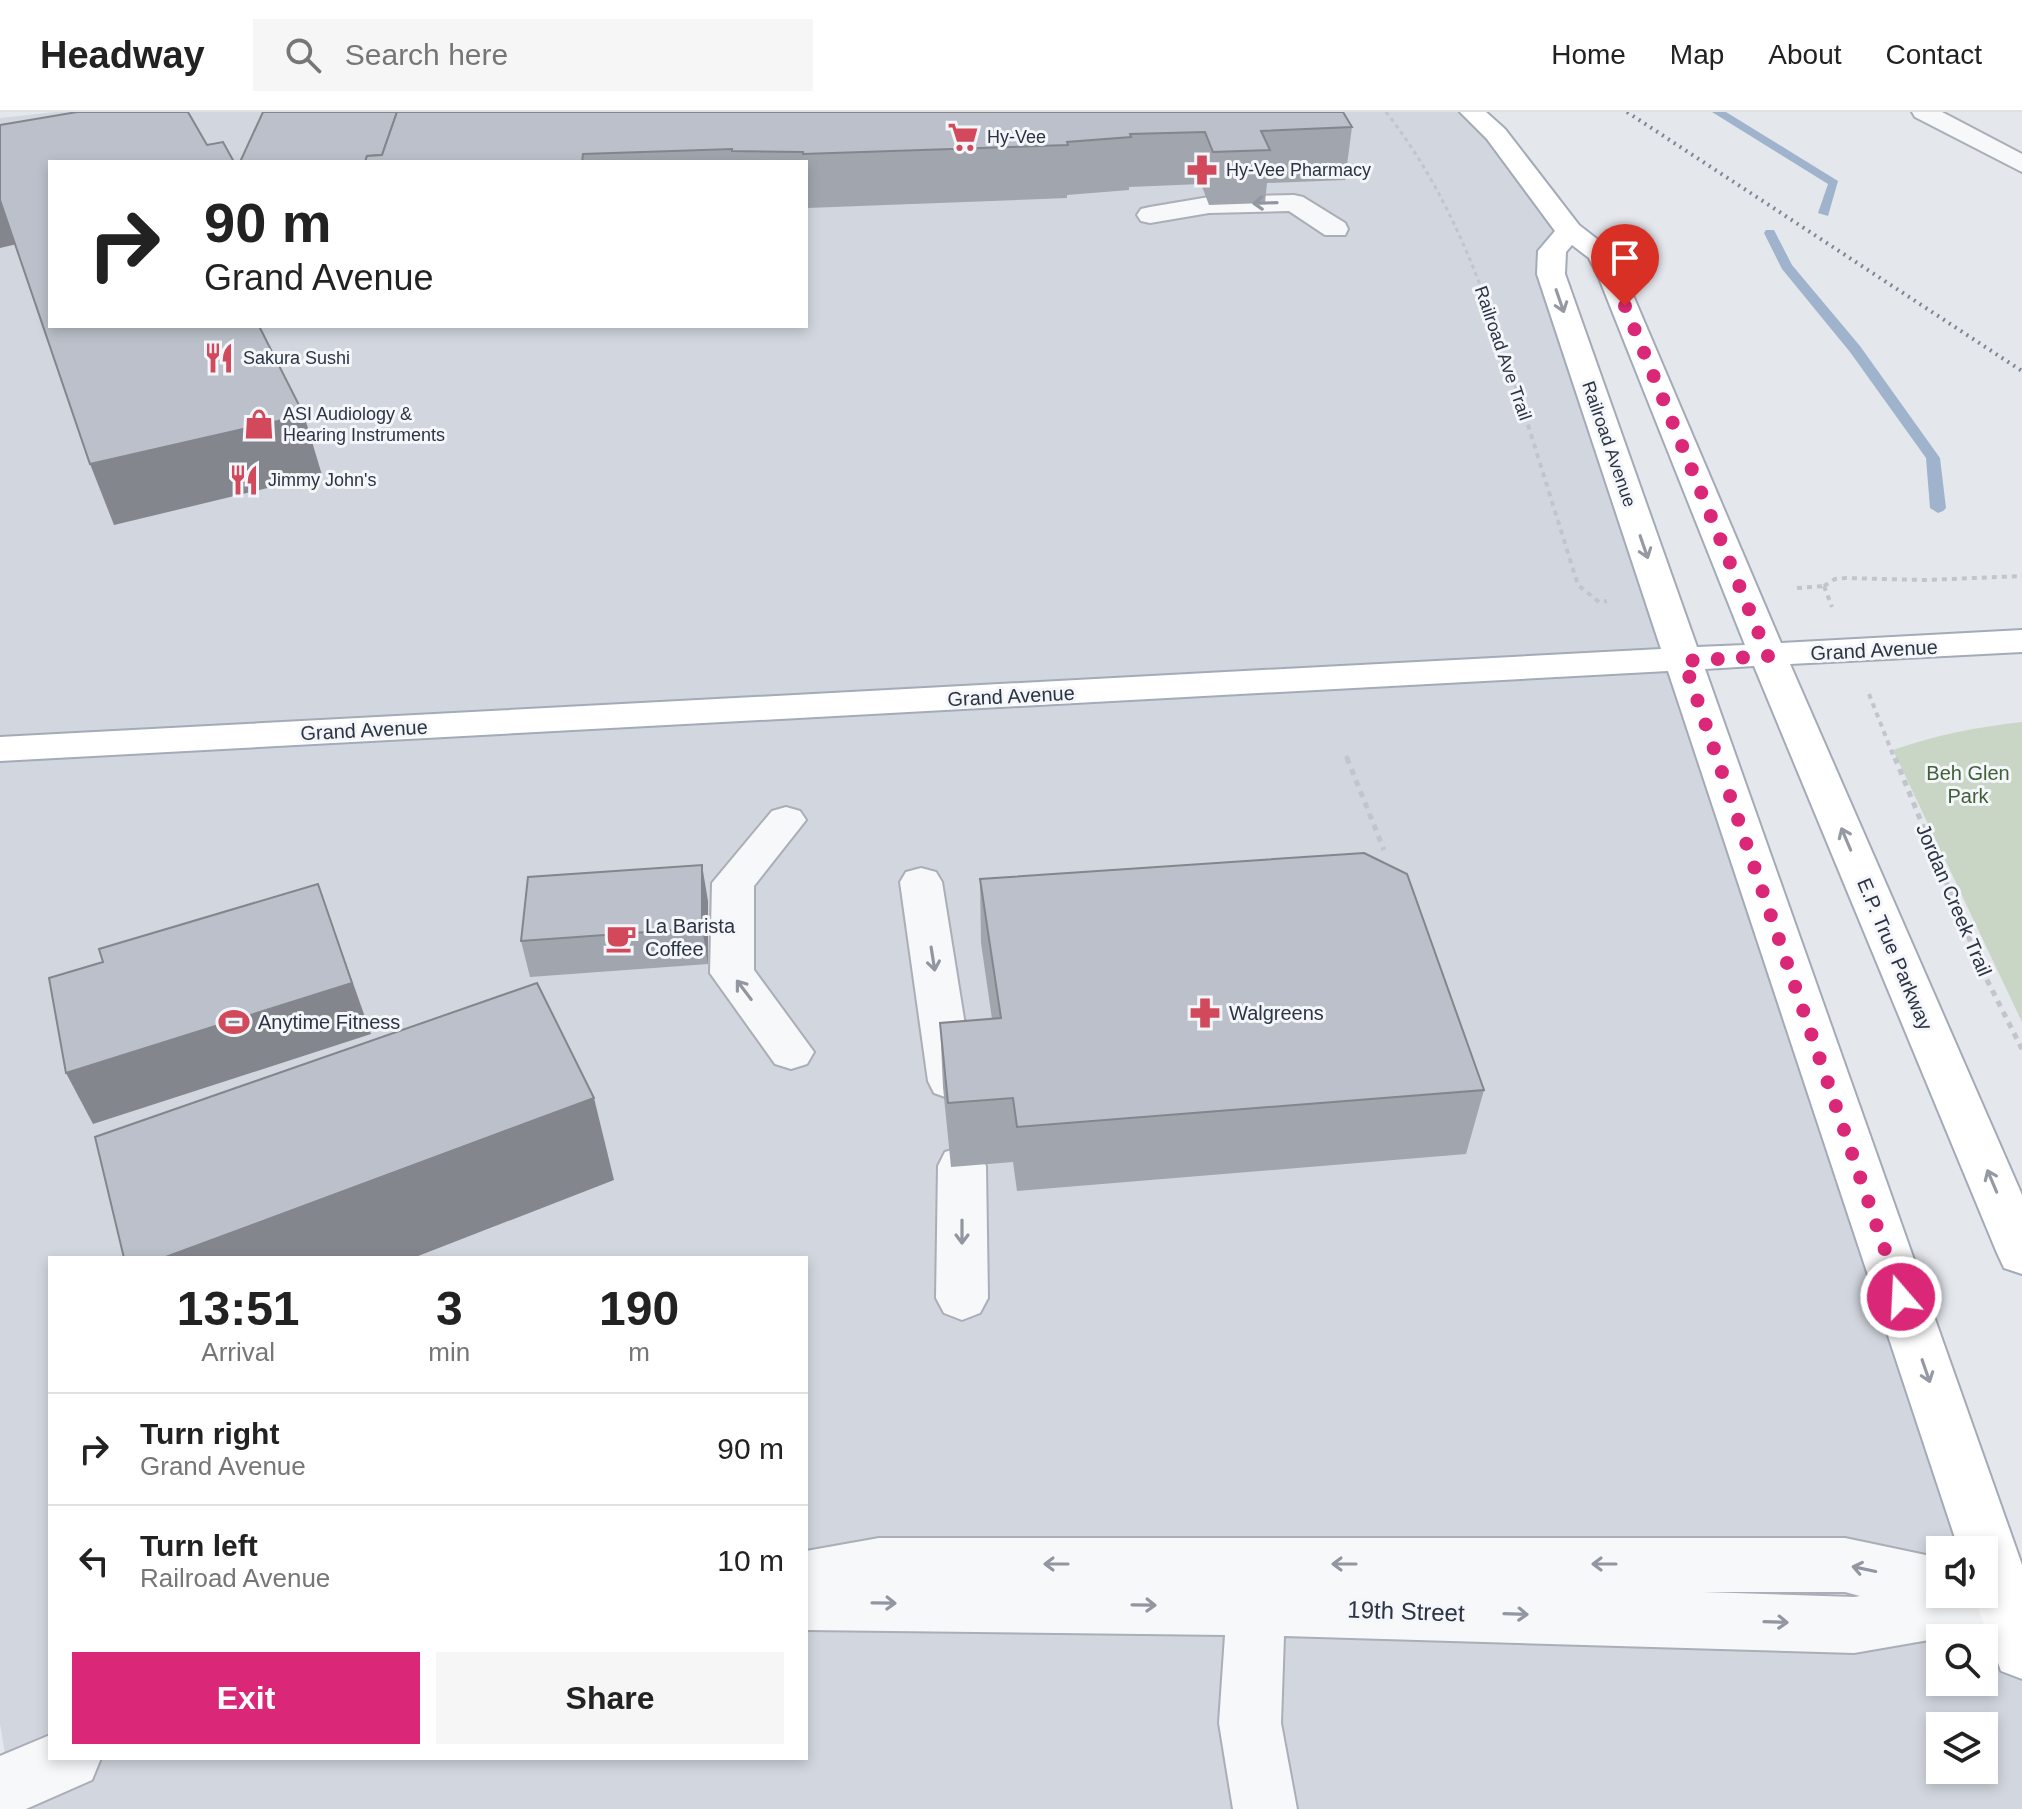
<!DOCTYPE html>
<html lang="en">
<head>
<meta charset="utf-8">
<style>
	:root { --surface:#fff; --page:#f6f6f6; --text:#222; --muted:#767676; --line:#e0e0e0; --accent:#db2777 }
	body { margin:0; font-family:Helvetica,sans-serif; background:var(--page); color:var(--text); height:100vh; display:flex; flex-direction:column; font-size:30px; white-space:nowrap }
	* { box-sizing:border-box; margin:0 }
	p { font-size:26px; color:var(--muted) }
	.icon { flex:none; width:44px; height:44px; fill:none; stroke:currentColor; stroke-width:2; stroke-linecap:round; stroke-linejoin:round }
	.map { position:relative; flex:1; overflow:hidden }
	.panel { position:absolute; left:48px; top:1144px; width:760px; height:504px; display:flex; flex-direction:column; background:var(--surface); border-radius:0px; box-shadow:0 4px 12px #0003 }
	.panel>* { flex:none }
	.hud { position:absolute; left:48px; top:48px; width:760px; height:168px; border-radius:0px; box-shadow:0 4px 12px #0003; background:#fff; color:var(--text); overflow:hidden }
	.fabs { position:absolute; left:1926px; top:1424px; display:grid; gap:16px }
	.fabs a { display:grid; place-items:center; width:72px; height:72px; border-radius:0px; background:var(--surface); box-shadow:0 4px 12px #0003; font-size:40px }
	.pin { position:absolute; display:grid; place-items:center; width:68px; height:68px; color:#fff; margin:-82px -34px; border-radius:50% 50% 50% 0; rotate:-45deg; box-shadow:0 0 8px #0007 }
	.pin .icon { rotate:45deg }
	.me { position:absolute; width:88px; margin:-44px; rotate:341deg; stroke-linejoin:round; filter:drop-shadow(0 0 6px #0008) }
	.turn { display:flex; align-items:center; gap:28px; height:168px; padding:0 24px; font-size:36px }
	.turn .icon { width:104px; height:104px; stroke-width:2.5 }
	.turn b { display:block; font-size:56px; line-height:68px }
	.eta { display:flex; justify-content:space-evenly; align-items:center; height:136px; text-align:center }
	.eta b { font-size:48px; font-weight:800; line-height:56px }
	.action { display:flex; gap:16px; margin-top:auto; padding:16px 24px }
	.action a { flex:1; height:92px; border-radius:0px; background:var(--accent); color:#fff; font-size:32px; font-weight:800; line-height:92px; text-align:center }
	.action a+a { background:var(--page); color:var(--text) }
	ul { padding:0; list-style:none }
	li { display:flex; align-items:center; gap:24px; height:112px; padding:0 24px; border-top:2px solid var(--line) }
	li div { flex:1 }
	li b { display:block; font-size:30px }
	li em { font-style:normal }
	header { display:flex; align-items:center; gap:48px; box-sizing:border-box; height:112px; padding:0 40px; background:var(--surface); border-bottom:2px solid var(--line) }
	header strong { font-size:38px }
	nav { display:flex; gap:44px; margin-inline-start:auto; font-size:28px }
	.search { width:560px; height:72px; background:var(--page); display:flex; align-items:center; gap:20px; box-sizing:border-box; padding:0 28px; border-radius:0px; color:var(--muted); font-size:30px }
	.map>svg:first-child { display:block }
	.built { fill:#d2d6de; fill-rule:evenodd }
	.green { fill:#c9d6c5 }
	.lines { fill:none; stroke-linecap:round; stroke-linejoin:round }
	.stream { fill:#9fb4cc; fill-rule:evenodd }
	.minor-casing { stroke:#a9aeb7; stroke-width:4 }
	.major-casing { stroke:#a3abb8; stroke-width:4 }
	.path-far2 { stroke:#c2c5cb; stroke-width:3; stroke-dasharray:4 4; stroke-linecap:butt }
	.path-far1 { stroke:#c2c5cb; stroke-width:4; stroke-dasharray:5 5; stroke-linecap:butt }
	.path { stroke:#c2c5cb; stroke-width:5; stroke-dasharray:6 6; stroke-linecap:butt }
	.minor { fill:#f7f8fa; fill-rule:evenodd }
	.major { fill:#fff; fill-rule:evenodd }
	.rail { stroke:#7d8696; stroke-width:4; stroke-dasharray:2 5; stroke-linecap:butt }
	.wall { fill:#a1a5ae }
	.shaded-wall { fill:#83868d }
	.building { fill:#bbc0ca; stroke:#83868d; stroke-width:2 }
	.oneway { stroke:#9196a0 }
	.oneway2 { stroke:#959aa2 }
	.route { stroke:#db2777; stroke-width:14; stroke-dasharray:0 25.2 }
	.labels { text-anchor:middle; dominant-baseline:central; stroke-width:6; stroke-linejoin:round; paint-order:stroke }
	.far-poi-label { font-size:18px; fill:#2b3445; stroke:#f4f6f9; text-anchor:start }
	.far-street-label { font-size:18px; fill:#2b3445; stroke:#f4f6f9 }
	.street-label { font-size:20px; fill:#2b3445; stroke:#f4f6f9 }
	.park-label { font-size:20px; fill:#3f6138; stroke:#f4f6f9 }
	.poi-label { font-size:20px; fill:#2b3445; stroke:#f4f6f9; text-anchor:start }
	.near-street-label { font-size:24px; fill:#2b3445; stroke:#f4f6f9 }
</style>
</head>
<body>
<header>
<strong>Headway</strong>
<div class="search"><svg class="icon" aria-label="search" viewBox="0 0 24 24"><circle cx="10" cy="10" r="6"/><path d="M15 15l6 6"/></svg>Search here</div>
<nav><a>Home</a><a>Map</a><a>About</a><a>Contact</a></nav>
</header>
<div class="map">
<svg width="2022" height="1697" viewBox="0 0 2022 1697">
	<rect width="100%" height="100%" fill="#e4e7ec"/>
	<path class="built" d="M56 0H1472L1569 119 1552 139 2022 1538V1697H0V1676L10 1672 0 1612V6ZM50 50H806V214H50ZM50 1146H806V1466L1940 1474V1438H1984V1482L1854 1513 806 1490V1646H50ZM1940 1526H1984V1570H1940ZM1940 1614H1984V1658H1940Z"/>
	<path class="green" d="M2022 610V910L1893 638C1936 623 1977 615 2022 610Z"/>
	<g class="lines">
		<g class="stream">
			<path d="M1712 0H1726L1838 69 1828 104 1818 101 1828 72Z"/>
			<path d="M1766 118H1774L1792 153 1860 234 1940 346 1946 396 1943 399 1938 401 1930 396 1926 346 1850 240 1782 157 1764 121Z"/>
		</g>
		<g class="minor-casing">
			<g id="minor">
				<path d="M1912 0H1942L2022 42V60L1915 5Z"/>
				<path d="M1294 83 1303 85 1345 111 1348 117 1345 123H1325L1289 99 1209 101 1150 111 1141 109 1137 103 1141 97 1150 95 1209 85Z"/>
				<path d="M786 695 800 699 806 708 754 774V858L814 940 807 952 791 957 775 952 710 861 712 771 772 699Z"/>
				<path d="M921 756 936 760 942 770 974 969 968 981 951 987 934 981 928 969 900 770 906 760Z"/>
				<path d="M962 1035 979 1040 986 1054 988 1186 980 1201 962 1208 944 1201 936 1186 938 1054 945 1040Z"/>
				<path d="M879 1426H1845L1940 1446V1482H1984V1463L2004 1459 2022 1466V1508L2004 1515 1854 1541 1284 1524 1281 1611 1297 1697H1233L1219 1611 1225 1523 806 1518V1439ZM1703 1480H1845L1860 1484 1854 1485Z"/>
				<path d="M50 1623V1646H101L92 1668 26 1697H0V1644Z"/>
			</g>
		</g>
		<g class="major-casing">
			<path id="major" d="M1460 0H1486L1505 17 1579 113 1615 141 1781 531 2022 518V540L1790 552 2022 1083V1162L2004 1156 1997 1141 1754 554 1705 557 2022 1453V1567L2001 1559 1973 1482H1984V1438H1959L1668 559 0 649V625L1661 537 1537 162 1538 139 1555 119 1487 27ZM1572 133 1589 146 1599 166 1745 533 1697 535 1565 162 1566 140Z"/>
		</g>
		<path class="path-far2" d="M1386 0C1452 84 1487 185 1519 286"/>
		<g class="path-far1">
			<path d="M1519 284 1578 473 1599 490 1607 489"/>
			<path d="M1824 474 1832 495"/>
			<path d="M1824 474 1835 467 1846 466 1926 468 2022 464"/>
			<path d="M1797 476 1824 474"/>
			<path d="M1869 582 1895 648"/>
			<path d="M1346 644 1348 648"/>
		</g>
		<g class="path">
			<path d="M1347 646 1384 738"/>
			<path d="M1895 646 1983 860 2022 937"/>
		</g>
		<use href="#minor" class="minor"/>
		<use href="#major" class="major"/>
		<path class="rail" d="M1627 0 2022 259"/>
	</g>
	<g class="wall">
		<path d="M1352 15 1345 68 1267 71 1265 91 1209 93 1201 72 1129 75V78L1067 83V86L807 96 806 50H240Z"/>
		<path d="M980 767 1484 978 1466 1042 1017 1079 1013 1050 951 1055 943 975 940 911 992 907 981 831Z"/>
		<path d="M708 789V852L530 865 521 829Z"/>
	</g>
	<g class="shaded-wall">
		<path d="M0 87 17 132 0 136Z"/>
		<path d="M304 303 322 363 114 413 90 352Z"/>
		<path d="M702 753 708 789V852L702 816Z"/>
		<path d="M318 772 371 922 93 1012 66 961Z"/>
		<path d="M594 986 614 1068 413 1146H163Z"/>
	</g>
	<g class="building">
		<path d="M77 0H188L207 33 223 30 234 50H50V214H259L304 303 90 352 0 88V13Z"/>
		<path d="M263 0H397L382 43 367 44 365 50H240Z"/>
		<path d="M397 0H1343L1352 15 1261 19 1270 38 1213 40 1205 20 1130 22 1131 25 1067 30 1068 33 803 42V40L732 39V37L583 42 582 50H365L367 44 382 43Z"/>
		<path d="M1364 741 1407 762 1484 978 1017 1015 1013 986 948 991 940 911 1001 906 980 767Z"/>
		<path d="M702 753V816L521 829 528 765Z"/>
		<path d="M318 772 352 871 66 961 49 866 103 850 99 837Z"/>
		<path d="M537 871 594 986 163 1146H124L95 1025Z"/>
	</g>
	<defs><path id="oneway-shaft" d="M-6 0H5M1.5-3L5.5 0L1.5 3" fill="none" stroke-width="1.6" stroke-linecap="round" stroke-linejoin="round" transform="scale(2)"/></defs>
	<g class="oneway">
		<use href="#oneway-shaft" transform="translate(1265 91) rotate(178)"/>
		<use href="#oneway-shaft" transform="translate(933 847) rotate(81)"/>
		<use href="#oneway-shaft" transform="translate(744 878) rotate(-127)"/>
		<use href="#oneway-shaft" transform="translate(962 1120) rotate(90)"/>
		<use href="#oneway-shaft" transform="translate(1056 1452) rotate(180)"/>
		<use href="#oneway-shaft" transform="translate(1344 1452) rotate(180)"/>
		<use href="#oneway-shaft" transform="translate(1604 1452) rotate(-180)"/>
		<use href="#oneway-shaft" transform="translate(1864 1457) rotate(-168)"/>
		<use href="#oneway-shaft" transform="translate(884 1491) rotate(1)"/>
		<use href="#oneway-shaft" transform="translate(1144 1493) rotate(1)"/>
		<use href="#oneway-shaft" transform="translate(1516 1502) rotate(2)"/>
		<use href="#oneway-shaft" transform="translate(1776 1510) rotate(2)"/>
	</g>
	<g class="oneway2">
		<use href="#oneway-shaft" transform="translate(1560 189) rotate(71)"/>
		<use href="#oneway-shaft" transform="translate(1644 435) rotate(71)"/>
		<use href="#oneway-shaft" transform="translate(1846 727) rotate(-113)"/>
		<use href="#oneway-shaft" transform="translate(1992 1069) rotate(-113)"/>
		<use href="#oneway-shaft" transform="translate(1926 1259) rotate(71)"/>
	</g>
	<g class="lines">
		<path class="route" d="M1625 194 1768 544 1684 549 1901 1185"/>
	</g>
	<defs>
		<g id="supermarket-bare" transform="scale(2.4)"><path d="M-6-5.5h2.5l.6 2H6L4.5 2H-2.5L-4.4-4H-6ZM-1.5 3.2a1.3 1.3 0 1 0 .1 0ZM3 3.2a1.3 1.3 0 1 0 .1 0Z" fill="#d1495b" stroke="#f4f6f9" stroke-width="2.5" paint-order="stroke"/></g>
		<g id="pharmacy-bare" transform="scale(2.4)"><path d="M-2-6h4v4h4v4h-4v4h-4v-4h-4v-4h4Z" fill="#d1495b" stroke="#f4f6f9" stroke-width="2.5" paint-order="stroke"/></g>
		<g id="restaurant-bare" transform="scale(2.4)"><path d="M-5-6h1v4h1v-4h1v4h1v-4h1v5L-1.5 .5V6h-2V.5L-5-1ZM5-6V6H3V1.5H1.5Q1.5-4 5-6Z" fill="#d1495b" stroke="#f4f6f9" stroke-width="2.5" paint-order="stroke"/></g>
		<g id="shop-bare" transform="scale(2.4)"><path d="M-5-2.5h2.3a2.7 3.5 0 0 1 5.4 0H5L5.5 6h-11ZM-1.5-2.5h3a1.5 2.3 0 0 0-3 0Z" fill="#d1495b" stroke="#f4f6f9" stroke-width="2.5" paint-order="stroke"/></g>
		<g id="cafe-bare" transform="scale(2.4)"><path d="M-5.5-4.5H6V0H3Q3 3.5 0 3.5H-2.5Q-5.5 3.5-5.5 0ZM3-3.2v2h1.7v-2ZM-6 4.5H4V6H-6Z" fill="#d1495b" stroke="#f4f6f9" stroke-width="2.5" paint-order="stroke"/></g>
		<g id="stadium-bare" transform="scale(2.4)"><path d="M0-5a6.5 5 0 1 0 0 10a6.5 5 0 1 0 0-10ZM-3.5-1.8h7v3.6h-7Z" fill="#d1495b" stroke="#f4f6f9" stroke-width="2.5" paint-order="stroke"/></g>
	</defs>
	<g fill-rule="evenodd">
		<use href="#supermarket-bare" x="963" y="25"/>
		<use href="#pharmacy-bare" x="1202" y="58"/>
		<use href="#restaurant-bare" x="219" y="246"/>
		<use href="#shop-bare" x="259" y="312"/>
		<use href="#restaurant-bare" x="244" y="368"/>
		<use href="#cafe-bare" x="621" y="826"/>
		<use href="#pharmacy-bare" x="1205" y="901"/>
		<use href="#stadium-bare" x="234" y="910"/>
	</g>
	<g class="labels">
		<g class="far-poi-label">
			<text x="987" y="25">Hy-Vee</text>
			<text x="1226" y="58">Hy-Vee Pharmacy</text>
			<text x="243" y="246">Sakura Sushi</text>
			<text x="283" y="302">ASI Audiology &amp;<tspan x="283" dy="21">Hearing Instruments</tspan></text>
			<text x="268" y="368">Jimmy John's</text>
		</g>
		<g class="far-street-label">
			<text transform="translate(1503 241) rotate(71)">Railroad Ave Trail</text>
			<text transform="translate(1609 332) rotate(71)">Railroad Avenue</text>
		</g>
		<g class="street-label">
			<text transform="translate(1874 538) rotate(-3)">Grand Avenue</text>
			<text transform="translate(1011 584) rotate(-3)">Grand Avenue</text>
			<text transform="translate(364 618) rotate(-3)">Grand Avenue</text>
			<text transform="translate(1954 788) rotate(67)">Jordan Creek Trail</text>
			<text transform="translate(1895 842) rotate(67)">E.P. True Parkway</text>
		</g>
		<g class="park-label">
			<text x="1968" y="661">Beh Glen<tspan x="1968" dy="23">Park</tspan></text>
		</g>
		<g class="poi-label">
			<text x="645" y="814">La Barista<tspan x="645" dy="23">Coffee</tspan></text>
			<text x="1229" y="901">Walgreens</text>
			<text x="258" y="910">Anytime Fitness</text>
		</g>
		<g class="near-street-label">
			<text transform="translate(1406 1499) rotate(2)">19th Street</text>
		</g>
	</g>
</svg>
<div class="fabs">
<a><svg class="icon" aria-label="sound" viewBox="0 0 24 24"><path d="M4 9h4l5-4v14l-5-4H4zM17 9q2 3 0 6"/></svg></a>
<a><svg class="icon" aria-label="search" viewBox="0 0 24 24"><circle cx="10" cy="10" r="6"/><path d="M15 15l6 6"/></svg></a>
<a><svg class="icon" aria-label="layers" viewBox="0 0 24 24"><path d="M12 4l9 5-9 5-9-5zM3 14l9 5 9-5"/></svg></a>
</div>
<div class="pin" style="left:1625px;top:194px;background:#d93025"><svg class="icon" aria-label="arrive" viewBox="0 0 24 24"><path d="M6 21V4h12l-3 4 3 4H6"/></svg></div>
<svg class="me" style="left:1901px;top:1185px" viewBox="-20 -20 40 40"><circle r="17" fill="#db2777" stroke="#fff" stroke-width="3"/><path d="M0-11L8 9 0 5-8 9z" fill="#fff"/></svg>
<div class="hud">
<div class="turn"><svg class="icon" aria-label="right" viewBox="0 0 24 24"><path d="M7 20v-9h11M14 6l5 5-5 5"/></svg><div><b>90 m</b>Grand Avenue</div></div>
</div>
<section class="panel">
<div class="eta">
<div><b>13:51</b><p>Arrival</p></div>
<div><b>3</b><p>min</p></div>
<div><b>190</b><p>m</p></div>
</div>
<ul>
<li><svg class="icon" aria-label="right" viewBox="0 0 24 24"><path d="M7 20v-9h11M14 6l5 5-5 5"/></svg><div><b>Turn right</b><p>Grand Avenue</p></div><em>90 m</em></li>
<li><svg class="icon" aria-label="left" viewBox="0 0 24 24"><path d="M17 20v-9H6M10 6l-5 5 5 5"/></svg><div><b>Turn left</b><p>Railroad Avenue</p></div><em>10 m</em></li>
</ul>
<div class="action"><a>Exit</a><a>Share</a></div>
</section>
</div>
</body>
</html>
